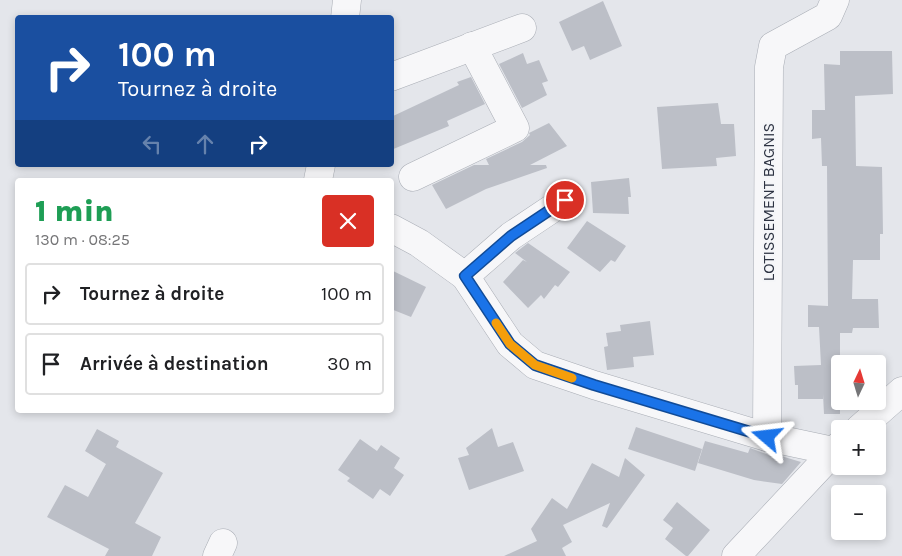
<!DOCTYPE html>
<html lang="fr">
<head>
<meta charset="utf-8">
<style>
	:root { --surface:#fff; --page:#f2f2f2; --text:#202124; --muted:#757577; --line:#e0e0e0 }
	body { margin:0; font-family:Karla,sans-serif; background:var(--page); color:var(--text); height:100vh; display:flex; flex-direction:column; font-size:19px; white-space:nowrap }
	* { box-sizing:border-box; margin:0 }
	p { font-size:16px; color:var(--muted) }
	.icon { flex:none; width:28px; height:28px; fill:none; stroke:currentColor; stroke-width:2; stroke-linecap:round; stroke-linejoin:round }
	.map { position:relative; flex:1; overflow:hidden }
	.side { position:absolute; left:15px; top:178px; width:379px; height:235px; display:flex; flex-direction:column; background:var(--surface); border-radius:5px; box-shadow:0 2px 8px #0003 }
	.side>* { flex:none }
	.guide { position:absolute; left:15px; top:15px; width:379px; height:152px; border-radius:5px; box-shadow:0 2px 8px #0003; background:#1a4fa0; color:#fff; overflow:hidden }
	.needle { width:32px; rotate:4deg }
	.fabs { position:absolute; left:831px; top:355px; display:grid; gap:10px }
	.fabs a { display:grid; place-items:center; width:55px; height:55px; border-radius:5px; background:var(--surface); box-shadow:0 2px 8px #0003; font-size:25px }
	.pin { position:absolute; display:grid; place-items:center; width:42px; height:42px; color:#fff; margin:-21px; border:2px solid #fff; border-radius:50%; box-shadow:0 1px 5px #0007 }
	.me { position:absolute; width:55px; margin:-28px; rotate:287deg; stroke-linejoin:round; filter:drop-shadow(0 0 4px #0008) }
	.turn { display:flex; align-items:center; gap:18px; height:105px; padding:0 20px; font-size:22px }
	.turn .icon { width:65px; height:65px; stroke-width:2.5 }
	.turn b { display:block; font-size:35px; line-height:42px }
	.lanes { display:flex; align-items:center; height:48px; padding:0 20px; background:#0003; justify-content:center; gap:25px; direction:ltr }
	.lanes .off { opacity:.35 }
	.round { display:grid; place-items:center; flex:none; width:52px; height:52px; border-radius:5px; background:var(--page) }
	.overview { display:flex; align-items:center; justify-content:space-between; height:85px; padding:0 20px }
	h1 { font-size:30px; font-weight:800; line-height:38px; color:#1e9e55 }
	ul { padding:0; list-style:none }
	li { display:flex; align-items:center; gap:15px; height:62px; margin:0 10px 8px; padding:0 10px; border:2px solid var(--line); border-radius:5px }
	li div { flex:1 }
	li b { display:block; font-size:19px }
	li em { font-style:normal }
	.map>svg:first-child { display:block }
	.building { fill:#bcbfc7 }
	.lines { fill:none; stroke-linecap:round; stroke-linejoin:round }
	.minor-casing { stroke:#a9adb5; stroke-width:29 }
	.minor { stroke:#f7f7f9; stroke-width:28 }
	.route-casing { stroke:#114b97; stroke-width:12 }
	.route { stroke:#1a73e8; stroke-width:9 }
	.slow { stroke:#f59e0b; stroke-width:9 }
	.labels { text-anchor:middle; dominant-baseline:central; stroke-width:4; stroke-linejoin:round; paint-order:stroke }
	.street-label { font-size:16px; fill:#2d3342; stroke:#f4f5f8 }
</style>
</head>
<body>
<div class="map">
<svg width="902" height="556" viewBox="0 0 902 556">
	<rect width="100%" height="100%" fill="#e4e6eb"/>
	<g class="building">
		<path d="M603 1 622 46 590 60 584 46 572 51 559 22Z"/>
		<path d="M840 51H892L893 94 855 96 856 166 882 167 883 234H880V260H853L852 299H878L879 328H853L852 333H840V414H824L823 394V399H798V385H795L794 366 821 365 819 327H808V305L828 306 827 166H822L821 138 812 139V110H825L824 64 840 65Z"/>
		<path d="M523 53 527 64 539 60 548 81 542 83 547 95 522 108 499 64Z"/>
		<path d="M471 77 485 104 447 121 449 126 391 150V117L459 85 457 82Z"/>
		<path d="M718 103 721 124H734L736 156 716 158 717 166 662 169 657 107Z"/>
		<path d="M549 123 567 146 530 165H546L547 168 486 189 446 209 432 185 474 165H489L486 159 522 142 530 135 529 133Z"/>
		<path d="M629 178 631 197H628L629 214 593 213 591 182Z"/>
		<path d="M587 221 626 246 615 262 611 260 600 272 567 248Z"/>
		<path d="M528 243 570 272 558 287 555 285 544 299 541 295 528 308 503 282 523 260 527 262 515 253Z"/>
		<path d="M391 270 426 287 411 317 391 309Z"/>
		<path d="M650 321 654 355 633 357 634 367 607 370 604 347 608 346 606 333 621 331 620 325Z"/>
		<path d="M636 427 702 449 695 471 628 449Z"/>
		<path d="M492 428 498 447 513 442 524 471 469 490 458 458 469 455 466 448Z"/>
		<path d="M97 429 119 441 116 447 163 473 135 523 161 537 152 556H105L109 549 47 517 65 485 88 497 106 464 85 451Z"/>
		<path d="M360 439 377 451 381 445 400 458 394 468 404 475 390 496 380 489 373 499 347 481 350 478 338 470Z"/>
		<path d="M705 441 748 453 750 448 780 459 781 456 801 462 782 484 754 480 698 463Z"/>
		<path d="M625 458 645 475 607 528 602 526 610 503 563 525 572 542 562 548 566 556H504L537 541 531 529 552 498 567 509 592 463 619 477Z"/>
		<path d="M677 502 710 530 688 556H686L665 539 673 528 663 520Z"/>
	</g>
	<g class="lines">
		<g class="minor-casing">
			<g id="minor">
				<path d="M345 18 347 0"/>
				<path d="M391 77 522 28"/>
				<path d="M413 177 515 128 472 46"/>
				<path d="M318 180 321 165"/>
				<path d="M391 228 419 243 465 276 510 344 535 365 594 385 767 437 833 451"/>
				<path d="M465 276 511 236 565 200"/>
				<path d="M859 429 902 391"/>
				<path d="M767 437 769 67 773 46 828 16 835 0"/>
				<path d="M217 556 223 543"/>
				<path d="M736 556 840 445"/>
			</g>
		</g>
		<use href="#minor" class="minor"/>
	</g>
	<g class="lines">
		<g class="route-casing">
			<path id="route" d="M565 200 511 236 465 276 510 344 535 365 594 385 767 437"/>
		</g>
		<use href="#route" class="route"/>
		<path class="slow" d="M496 323 510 344 535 365 572 378"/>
	</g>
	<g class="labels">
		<g class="street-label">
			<text transform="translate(768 202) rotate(-90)">LOTISSEMENT BAGNIS</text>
		</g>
	</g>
</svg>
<div class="fabs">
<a><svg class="needle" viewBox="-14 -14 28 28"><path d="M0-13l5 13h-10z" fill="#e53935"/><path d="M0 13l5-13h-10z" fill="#757577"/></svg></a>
<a>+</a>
<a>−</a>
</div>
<div class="pin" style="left:565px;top:200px;background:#d93025"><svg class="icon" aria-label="arrive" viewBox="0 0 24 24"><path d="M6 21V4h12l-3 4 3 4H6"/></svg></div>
<svg class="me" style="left:767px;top:437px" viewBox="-20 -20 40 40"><path d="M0-17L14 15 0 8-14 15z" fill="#1a73e8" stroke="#fff" stroke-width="4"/></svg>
<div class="guide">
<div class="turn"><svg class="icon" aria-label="right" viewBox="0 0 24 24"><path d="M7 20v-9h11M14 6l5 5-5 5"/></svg><div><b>100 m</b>Tournez à droite</div></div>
<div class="lanes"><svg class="icon off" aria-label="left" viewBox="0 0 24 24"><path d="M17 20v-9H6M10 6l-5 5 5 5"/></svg><svg class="icon off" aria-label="ahead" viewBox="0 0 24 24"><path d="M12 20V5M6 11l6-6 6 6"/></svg><svg class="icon" aria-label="right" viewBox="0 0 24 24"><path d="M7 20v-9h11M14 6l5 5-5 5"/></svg></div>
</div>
<section class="side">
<div class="overview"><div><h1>1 min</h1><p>130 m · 08:25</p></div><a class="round" style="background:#d93025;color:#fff"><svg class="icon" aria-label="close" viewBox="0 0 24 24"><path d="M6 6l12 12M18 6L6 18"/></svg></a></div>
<ul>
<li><svg class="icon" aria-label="right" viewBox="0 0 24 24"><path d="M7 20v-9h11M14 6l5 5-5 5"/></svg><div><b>Tournez à droite</b></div><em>100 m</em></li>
<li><svg class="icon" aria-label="arrive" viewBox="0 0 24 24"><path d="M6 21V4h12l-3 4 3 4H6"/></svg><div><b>Arrivée à destination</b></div><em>30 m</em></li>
</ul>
</section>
</div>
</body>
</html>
